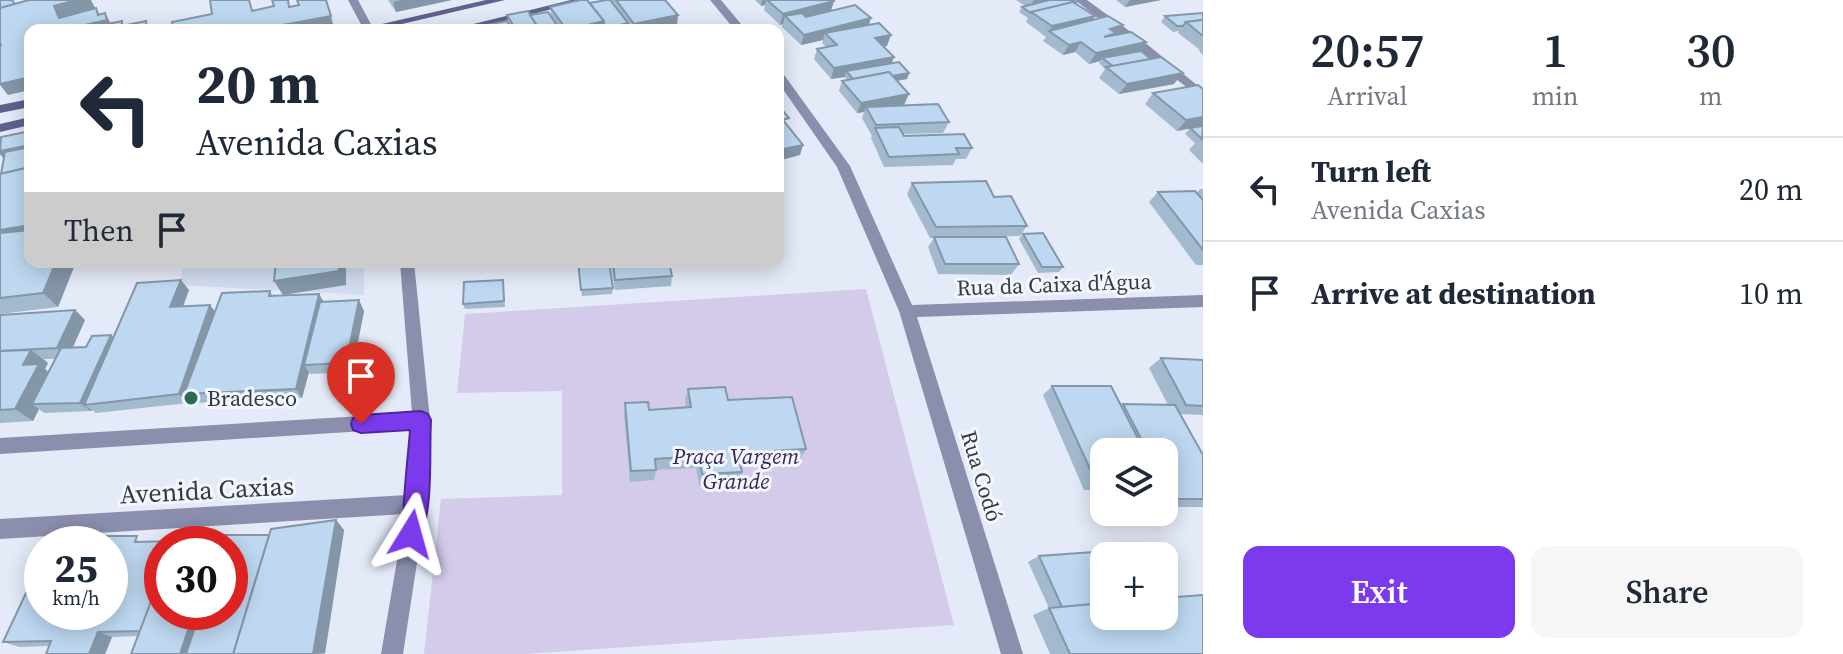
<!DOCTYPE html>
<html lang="en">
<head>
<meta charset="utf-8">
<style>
	:root { --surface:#fff; --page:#f6f6f7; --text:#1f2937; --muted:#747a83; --line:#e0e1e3; --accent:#7c3aed }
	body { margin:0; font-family:"Source Serif 4",serif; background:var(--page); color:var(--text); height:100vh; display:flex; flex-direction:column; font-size:30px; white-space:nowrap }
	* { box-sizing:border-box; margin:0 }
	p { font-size:26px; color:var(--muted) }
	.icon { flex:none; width:44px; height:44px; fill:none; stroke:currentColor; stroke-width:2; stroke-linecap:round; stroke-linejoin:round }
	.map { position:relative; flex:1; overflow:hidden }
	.sheet { display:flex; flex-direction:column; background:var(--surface); width:640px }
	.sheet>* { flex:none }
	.banner { position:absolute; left:24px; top:24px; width:760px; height:244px; border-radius:16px; box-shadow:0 4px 20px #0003; background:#fff; color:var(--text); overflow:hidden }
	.controls { position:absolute; left:1090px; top:438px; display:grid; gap:16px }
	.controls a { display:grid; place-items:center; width:88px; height:88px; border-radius:16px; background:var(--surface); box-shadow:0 4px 20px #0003; font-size:40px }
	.speed { position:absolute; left:24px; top:526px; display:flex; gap:16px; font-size:40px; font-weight:700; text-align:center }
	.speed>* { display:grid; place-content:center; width:104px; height:104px; border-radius:50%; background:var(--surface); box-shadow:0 4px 20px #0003; line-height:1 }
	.speed small { font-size:20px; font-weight:400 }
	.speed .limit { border:12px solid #d22; background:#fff; color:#111 }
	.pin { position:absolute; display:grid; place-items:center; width:68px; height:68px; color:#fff; margin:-82px -34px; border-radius:50% 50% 50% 0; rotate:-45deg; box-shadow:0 0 8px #0007 }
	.pin .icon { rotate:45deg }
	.me { position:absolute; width:88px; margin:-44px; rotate:8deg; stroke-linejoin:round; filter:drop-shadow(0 0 6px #0008) }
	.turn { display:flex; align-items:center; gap:28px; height:168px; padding:0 40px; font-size:36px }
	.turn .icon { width:104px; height:104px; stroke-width:2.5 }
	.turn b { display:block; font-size:56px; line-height:68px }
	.then { display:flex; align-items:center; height:76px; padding:0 40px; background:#0003; gap:16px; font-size:30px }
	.eta { display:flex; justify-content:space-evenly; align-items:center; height:136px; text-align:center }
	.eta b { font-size:48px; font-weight:600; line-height:56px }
	.primary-button { display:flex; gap:16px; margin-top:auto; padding:16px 40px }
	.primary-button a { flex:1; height:92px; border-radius:16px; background:var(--accent); color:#fff; font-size:32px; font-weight:600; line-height:92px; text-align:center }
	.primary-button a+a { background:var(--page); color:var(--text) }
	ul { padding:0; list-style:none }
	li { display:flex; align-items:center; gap:24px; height:104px; padding:0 40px; border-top:2px solid var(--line) }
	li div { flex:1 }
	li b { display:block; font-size:30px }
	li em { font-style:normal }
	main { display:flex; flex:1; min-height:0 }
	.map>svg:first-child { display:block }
	.built { fill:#d2dcef }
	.green { fill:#d4cbea }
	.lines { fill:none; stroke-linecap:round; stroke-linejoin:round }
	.street { fill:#8b8ead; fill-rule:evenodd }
	.secondary { fill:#5f618e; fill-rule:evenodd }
	.wall { fill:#a3bace; fill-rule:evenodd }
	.shaded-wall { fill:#8497a8 }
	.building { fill:#bdd8f0; stroke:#8497a8; stroke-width:2 }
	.route { fill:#7c3aed; stroke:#51269a; stroke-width:2 }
	.poi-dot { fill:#2b6a58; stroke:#f3f7ff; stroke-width:3 }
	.labels { text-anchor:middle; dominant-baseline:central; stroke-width:6; stroke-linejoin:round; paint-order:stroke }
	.street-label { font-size:22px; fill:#373a3f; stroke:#f3f7ff }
	.poi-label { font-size:22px; fill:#373a3f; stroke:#f3f7ff; text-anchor:start }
	.park-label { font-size:22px; font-style:italic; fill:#362750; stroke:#f3f7ff }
	.near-street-label { font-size:26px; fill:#373a3f; stroke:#f3f7ff }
</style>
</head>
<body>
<main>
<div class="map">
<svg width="1203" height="654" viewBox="0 0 1203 654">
	<rect width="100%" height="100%" fill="#e4eaf7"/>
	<path class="built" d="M184 262H364V295L180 285Z"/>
	<path class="green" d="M866 289 954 625 525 654H424L441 499 562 495V391L457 393 465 314Z"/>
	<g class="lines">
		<g class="street">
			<path d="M348 0H358L374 30H364Z"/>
			<path d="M710 0H721L746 30H735Z"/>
			<path d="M1075 0H1087L1143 41 1203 90V100Z"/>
			<path d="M778 71 782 72 850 166 912 305 1203 295V307L917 317 1023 654H1001L899 311 837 167 778 82Z"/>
			<path d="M400 262H414L430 420 426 504 403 654H381L405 514 0 539V519L407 495 412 428 0 454V438L412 413Z"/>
		</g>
		<g class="secondary">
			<path d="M486 0H505L376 30H356Z"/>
			<path d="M571 0H589L468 30H449Z"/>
			<path d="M30 99V107L0 113V105Z"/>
			<path d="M30 117V125L0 132V124Z"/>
		</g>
	</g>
	<g class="wall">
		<path d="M388 0H452L396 12Z"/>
		<path d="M611 0H665L677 25 656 30H630L628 26 627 29 622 30H438L465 29 508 24 507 15 551 16 550 7 610 1Z"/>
		<path d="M755 0H833L831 11 871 18 869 25 887 46H883L891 64 909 73 907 79 897 81 904 105H900L949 122 943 133 903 134 904 136 972 148 966 159H956L953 165 884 167 871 138 872 136 862 118 864 112 857 113 839 91 842 81 847 80 845 77 831 79 814 59 817 49 826 47 822 43 823 40 801 45 782 27 783 24 780 25 764 10 765 5 761 6Z"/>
		<path d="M1016 0H1073L1077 3V4L1095 16 1092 20 1123 25 1117 35 1146 42 1140 51 1174 84 1119 94 1099 78 1105 69 1099 63 1100 61 1089 64 1075 52 1063 55 1043 41 1046 37 1026 22 1028 18 1019 12 1022 7 1025 6Z"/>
		<path d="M1116 0H1161L1125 7Z"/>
		<path d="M1203 13V55L1199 51 1200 50 1178 33 1179 31 1173 32 1161 22 1165 16Z"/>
		<path d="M1153 93 1194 127 1203 126V164L1189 150 1195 143 1185 134 1190 128 1177 131 1145 104Z"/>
		<path d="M0 140 30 262H90L89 265 74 267 58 307 0 314V174L4 158 0 154Z"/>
		<path d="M912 183 994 197 1027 226 1020 236 972 237 1019 264 1011 275 938 274 928 247 934 238H930L907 194Z"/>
		<path d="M1200 189H1203V265H1196L1149 202 1158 192 1197 193Z"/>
		<path d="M1023 234 1063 267 1059 272 1038 273 1019 239Z"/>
		<path d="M468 262H556L470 268Z"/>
		<path d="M578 262 613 288 612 294 582 296Z"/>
		<path d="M611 262H669L672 276 671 286 615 290Z"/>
		<path d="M503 280 505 307 465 309 463 304Z"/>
		<path d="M189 290 183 307 215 311 270 291 273 296 324 302 364 311 352 372 310 374 309 372 302 398 194 403 189 399 188 403 96 413 92 410 91 411 44 413 39 409 33 421 0 423V315L75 310 85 320 73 347H86L111 335 113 337ZM44 359H55L48 372 45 369 48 363Z"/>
		<path d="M1161 358 1203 360V415L1180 414 1203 455V507H1164V452H1104V490H1084L1043 395 1052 386 1121 406 1123 404 1168 405 1149 368Z"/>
		<path d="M688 389 728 400 806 449 800 460 741 464 742 472 738 483 699 485 696 468 656 470 654 480 630 482 624 415 625 403 649 410 686 408 685 401Z"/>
		<path d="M336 520 344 530 325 654H131L138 636 112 637 105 654H46L49 646 19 647 3 642 42 612 146 542 174 541 219 537 224 540 269 535Z"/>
		<path d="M1039 556 1104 616 1203 654H1050L1033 615 1049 608 1028 562Z"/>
	</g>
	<g class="shaded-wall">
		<path d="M77 0H91L95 8 59 18 54 6Z"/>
		<path d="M326 0 334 27 317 30H256Z"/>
		<path d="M401 0H452L396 12 393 2Z"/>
		<path d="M762 0H766L765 5 761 6Z"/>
		<path d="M1034 0H1060L1029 9Z"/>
		<path d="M1130 0H1161L1125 7Z"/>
		<path d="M834 1 831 11 790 22 785 16 783 24 780 25 783 14Z"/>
		<path d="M96 8 103 20 105 13 111 24 113 30H63L98 15Z"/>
		<path d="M678 15 677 25 656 30H634V24Z"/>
		<path d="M1095 16 1088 27 1050 31 1052 26Z"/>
		<path d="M871 18 867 29 825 33 823 40 801 45 804 35Z"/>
		<path d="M604 21V30H567Z"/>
		<path d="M628 23 627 29 607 30V28Z"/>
		<path d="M1123 25 1116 36 1109 44 1110 29Z"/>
		<path d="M891 35 887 46 871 49 875 38Z"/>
		<path d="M1081 42 1075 52 1063 55 1069 45Z"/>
		<path d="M1146 42 1139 53 1102 58 1100 61 1089 64 1096 53Z"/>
		<path d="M894 57 890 68 846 71 845 77 831 79 834 68Z"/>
		<path d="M909 73 907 79 854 88 856 82Z"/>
		<path d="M1183 73 1174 84 1119 94 1127 84Z"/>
		<path d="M30 77V90L8 95 0 85V84Z"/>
		<path d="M909 94 904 105 868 111 866 107 864 112 857 113 861 103Z"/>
		<path d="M1203 117V126L1177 131 1186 120Z"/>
		<path d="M30 145V158L7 163 0 154V151Z"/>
		<path d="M803 145 800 155 778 161V150Z"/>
		<path d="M30 225V242L0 247V230Z"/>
		<path d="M56 262H69L74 267 58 307 43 293Z"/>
		<path d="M183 262H214L187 266Z"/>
		<path d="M339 262H346V285L283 295 274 281Z"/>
		<path d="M181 280 189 290 179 317 170 307Z"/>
		<path d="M319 294 325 304 304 365 309 372 302 398 296 389Z"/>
		<path d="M359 300 364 311 352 372 346 363Z"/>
		<path d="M210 305 218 315 184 394 189 399 188 403 179 394Z"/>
		<path d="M75 310 85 320 68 358 57 348Z"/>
		<path d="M111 335 121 345 84 405 92 410 91 411 80 403Z"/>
		<path d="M31 350 48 363 45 369 55 377 32 404 39 409 33 421 15 409 23 365Z"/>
		<path d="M336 520 344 530 325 653 313 654Z"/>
		<path d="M219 537 229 544H217Z"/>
		<path d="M194 612H211L197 654H180Z"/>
		<path d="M98 632 112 637 105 654H89Z"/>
	</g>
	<g class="building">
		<path d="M0 0H12L15 4 0 8Z"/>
		<path d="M29 0H77L54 6 59 18 96 8 98 15 105 13 107 20 63 30H30V77L0 84V45H1L0 42V8Z"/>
		<path d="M210 0H249L252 11 274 6 272 0H288L289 7 299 5 297 0H326L331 16 256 30H173L172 22 212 14Z"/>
		<path d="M580 0H587L604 21 567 30 550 7Z"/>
		<path d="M606 0H610L628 23 607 28 604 24V21L590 3Z"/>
		<path d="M616 0H665L678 15 634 24Z"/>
		<path d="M767 0H833L834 1 783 14Z"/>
		<path d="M1049 0H1073L1077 3 1073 2 1031 13 1022 7Z"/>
		<path d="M1073 2 1095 16 1052 26 1031 12Z"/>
		<path d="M855 5 871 18 804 35 785 16 802 13 806 17Z"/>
		<path d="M528 11 540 30H516L507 15Z"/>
		<path d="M548 12 560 30H540L530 15Z"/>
		<path d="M1203 13V20L1186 22 1183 26H1177L1165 16Z"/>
		<path d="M1108 16 1123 25 1110 29 1116 33 1104 37 1131 32 1146 42 1096 53 1081 42 1069 45 1049 31Z"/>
		<path d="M1203 20V36L1186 22Z"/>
		<path d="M122 21V26L146 21 147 30H88V28Z"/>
		<path d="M507 21 512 30 465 29Z"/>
		<path d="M879 23 891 35 875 38 894 57 834 68 817 49 837 45 825 33Z"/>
		<path d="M463 25 466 30H438Z"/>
		<path d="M1141 51 1151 59 1113 66 1102 58Z"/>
		<path d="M1161 57 1183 73 1127 84 1106 67Z"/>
		<path d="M899 62 909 73 892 76 889 72 853 79 846 71Z"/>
		<path d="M889 72 909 94 861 103 842 81Z"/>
		<path d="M1198 85 1203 89V117L1186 120 1153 93Z"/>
		<path d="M938 104 949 122 876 125 866 107Z"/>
		<path d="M778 106H779L789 118 783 120 803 145 778 150Z"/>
		<path d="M1203 126 1202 139 1190 128Z"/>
		<path d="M899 127 904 136 964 134 972 148H956L959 154 889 157 875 128Z"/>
		<path d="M30 131V145L0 151 1 137Z"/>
		<path d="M30 147V167L1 174 5 152Z"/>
		<path d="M30 167V225L0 230V174Z"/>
		<path d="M986 181 994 197 1011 196 1027 226 936 227 912 183Z"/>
		<path d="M1195 191 1203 200V250L1158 192Z"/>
		<path d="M30 230V262H56L43 293 0 298V233Z"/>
		<path d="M1043 233 1063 267H1042L1023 234Z"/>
		<path d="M934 237H1006L1019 264H945Z"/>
		<path d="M276 262H339V271L274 281Z"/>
		<path d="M578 262H609L613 288 581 290Z"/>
		<path d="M613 262H669L672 276 615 280Z"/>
		<path d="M181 280 170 307 210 305 179 394 84 405 137 283Z"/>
		<path d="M503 280 504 301 463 304 464 282Z"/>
		<path d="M270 291 269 296 319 294 296 389 184 394 222 293Z"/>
		<path d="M359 300 346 363 304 365 320 302Z"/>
		<path d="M75 310 57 348 0 351V315Z"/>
		<path d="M111 335 80 403 32 404 61 348 86 347 92 336Z"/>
		<path d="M31 350 23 365 39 364 15 409 0 410V351Z"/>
		<path d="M1161 358 1203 360V406L1186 405Z"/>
		<path d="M1052 386H1111L1145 452H1104V482H1096Z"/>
		<path d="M725 387 728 400 792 397 806 449 738 453 742 472 702 474 699 456 655 459 656 470 631 471 625 403 648 402 649 410 691 407 688 389Z"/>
		<path d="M1123 404 1175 405 1203 455V499H1173L1164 483V452H1148Z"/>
		<path d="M336 520 313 654H233L271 529Z"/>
		<path d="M225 535H269L233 654H186L200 612H230V544H222Z"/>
		<path d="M106 536H137L135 542 174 541 173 544H162V573L140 631 98 632 89 654H46L51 641 3 642 42 559V612H110V544H102Z"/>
		<path d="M176 537H219L217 544H173Z"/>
		<path d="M1135 549 1139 556H1104V603L1062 607 1039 556Z"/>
		<path d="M162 573V612H194L180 654H131Z"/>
		<path d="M1203 595V654H1070L1049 608 1104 603V616H1164V598Z"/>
	</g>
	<path class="route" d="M421 411 428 414 431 420C429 458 434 506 419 542L411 545 404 542C399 531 409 448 410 430L361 433 353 430 351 424 353 418 361 415Z"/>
	<circle class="poi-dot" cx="191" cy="398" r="8"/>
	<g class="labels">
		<g class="street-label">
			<text transform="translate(1054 284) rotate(-2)">Rua da Caixa d'Água</text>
			<text transform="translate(982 476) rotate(73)">Rua Codó</text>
		</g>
		<g class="poi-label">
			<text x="207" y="398">Bradesco</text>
		</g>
		<g class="park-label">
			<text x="736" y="456">Praça Vargem<tspan x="736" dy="25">Grande</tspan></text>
		</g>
		<g class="near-street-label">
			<text transform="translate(207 490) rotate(-3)">Avenida Caxias</text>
		</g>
	</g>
</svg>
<div class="controls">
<a><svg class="icon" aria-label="layers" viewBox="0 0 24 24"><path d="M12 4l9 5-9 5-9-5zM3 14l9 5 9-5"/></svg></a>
<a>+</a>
</div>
<div class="speed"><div>25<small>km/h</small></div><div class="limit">30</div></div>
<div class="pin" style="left:361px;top:424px;background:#d93025"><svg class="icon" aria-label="arrive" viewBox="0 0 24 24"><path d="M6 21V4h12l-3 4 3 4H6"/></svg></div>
<svg class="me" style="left:411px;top:534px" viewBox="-20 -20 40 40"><path d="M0-17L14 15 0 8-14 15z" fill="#7c3aed" stroke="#fff" stroke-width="4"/></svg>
<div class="banner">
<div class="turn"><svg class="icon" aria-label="left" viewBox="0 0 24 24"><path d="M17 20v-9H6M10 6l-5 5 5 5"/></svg><div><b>20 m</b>Avenida Caxias</div></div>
<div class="then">Then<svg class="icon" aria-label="arrive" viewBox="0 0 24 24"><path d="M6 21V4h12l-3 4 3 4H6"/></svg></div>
</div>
</div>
<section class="sheet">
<div class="eta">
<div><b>20:57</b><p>Arrival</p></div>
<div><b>1</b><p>min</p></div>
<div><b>30</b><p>m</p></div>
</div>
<ul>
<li><svg class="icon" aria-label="left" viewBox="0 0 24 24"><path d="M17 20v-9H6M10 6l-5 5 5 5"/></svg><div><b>Turn left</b><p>Avenida Caxias</p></div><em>20 m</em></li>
<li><svg class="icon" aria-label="arrive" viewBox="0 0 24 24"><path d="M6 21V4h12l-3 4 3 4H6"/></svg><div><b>Arrive at destination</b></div><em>10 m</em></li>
</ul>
<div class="primary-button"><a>Exit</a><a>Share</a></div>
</section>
</main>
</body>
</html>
